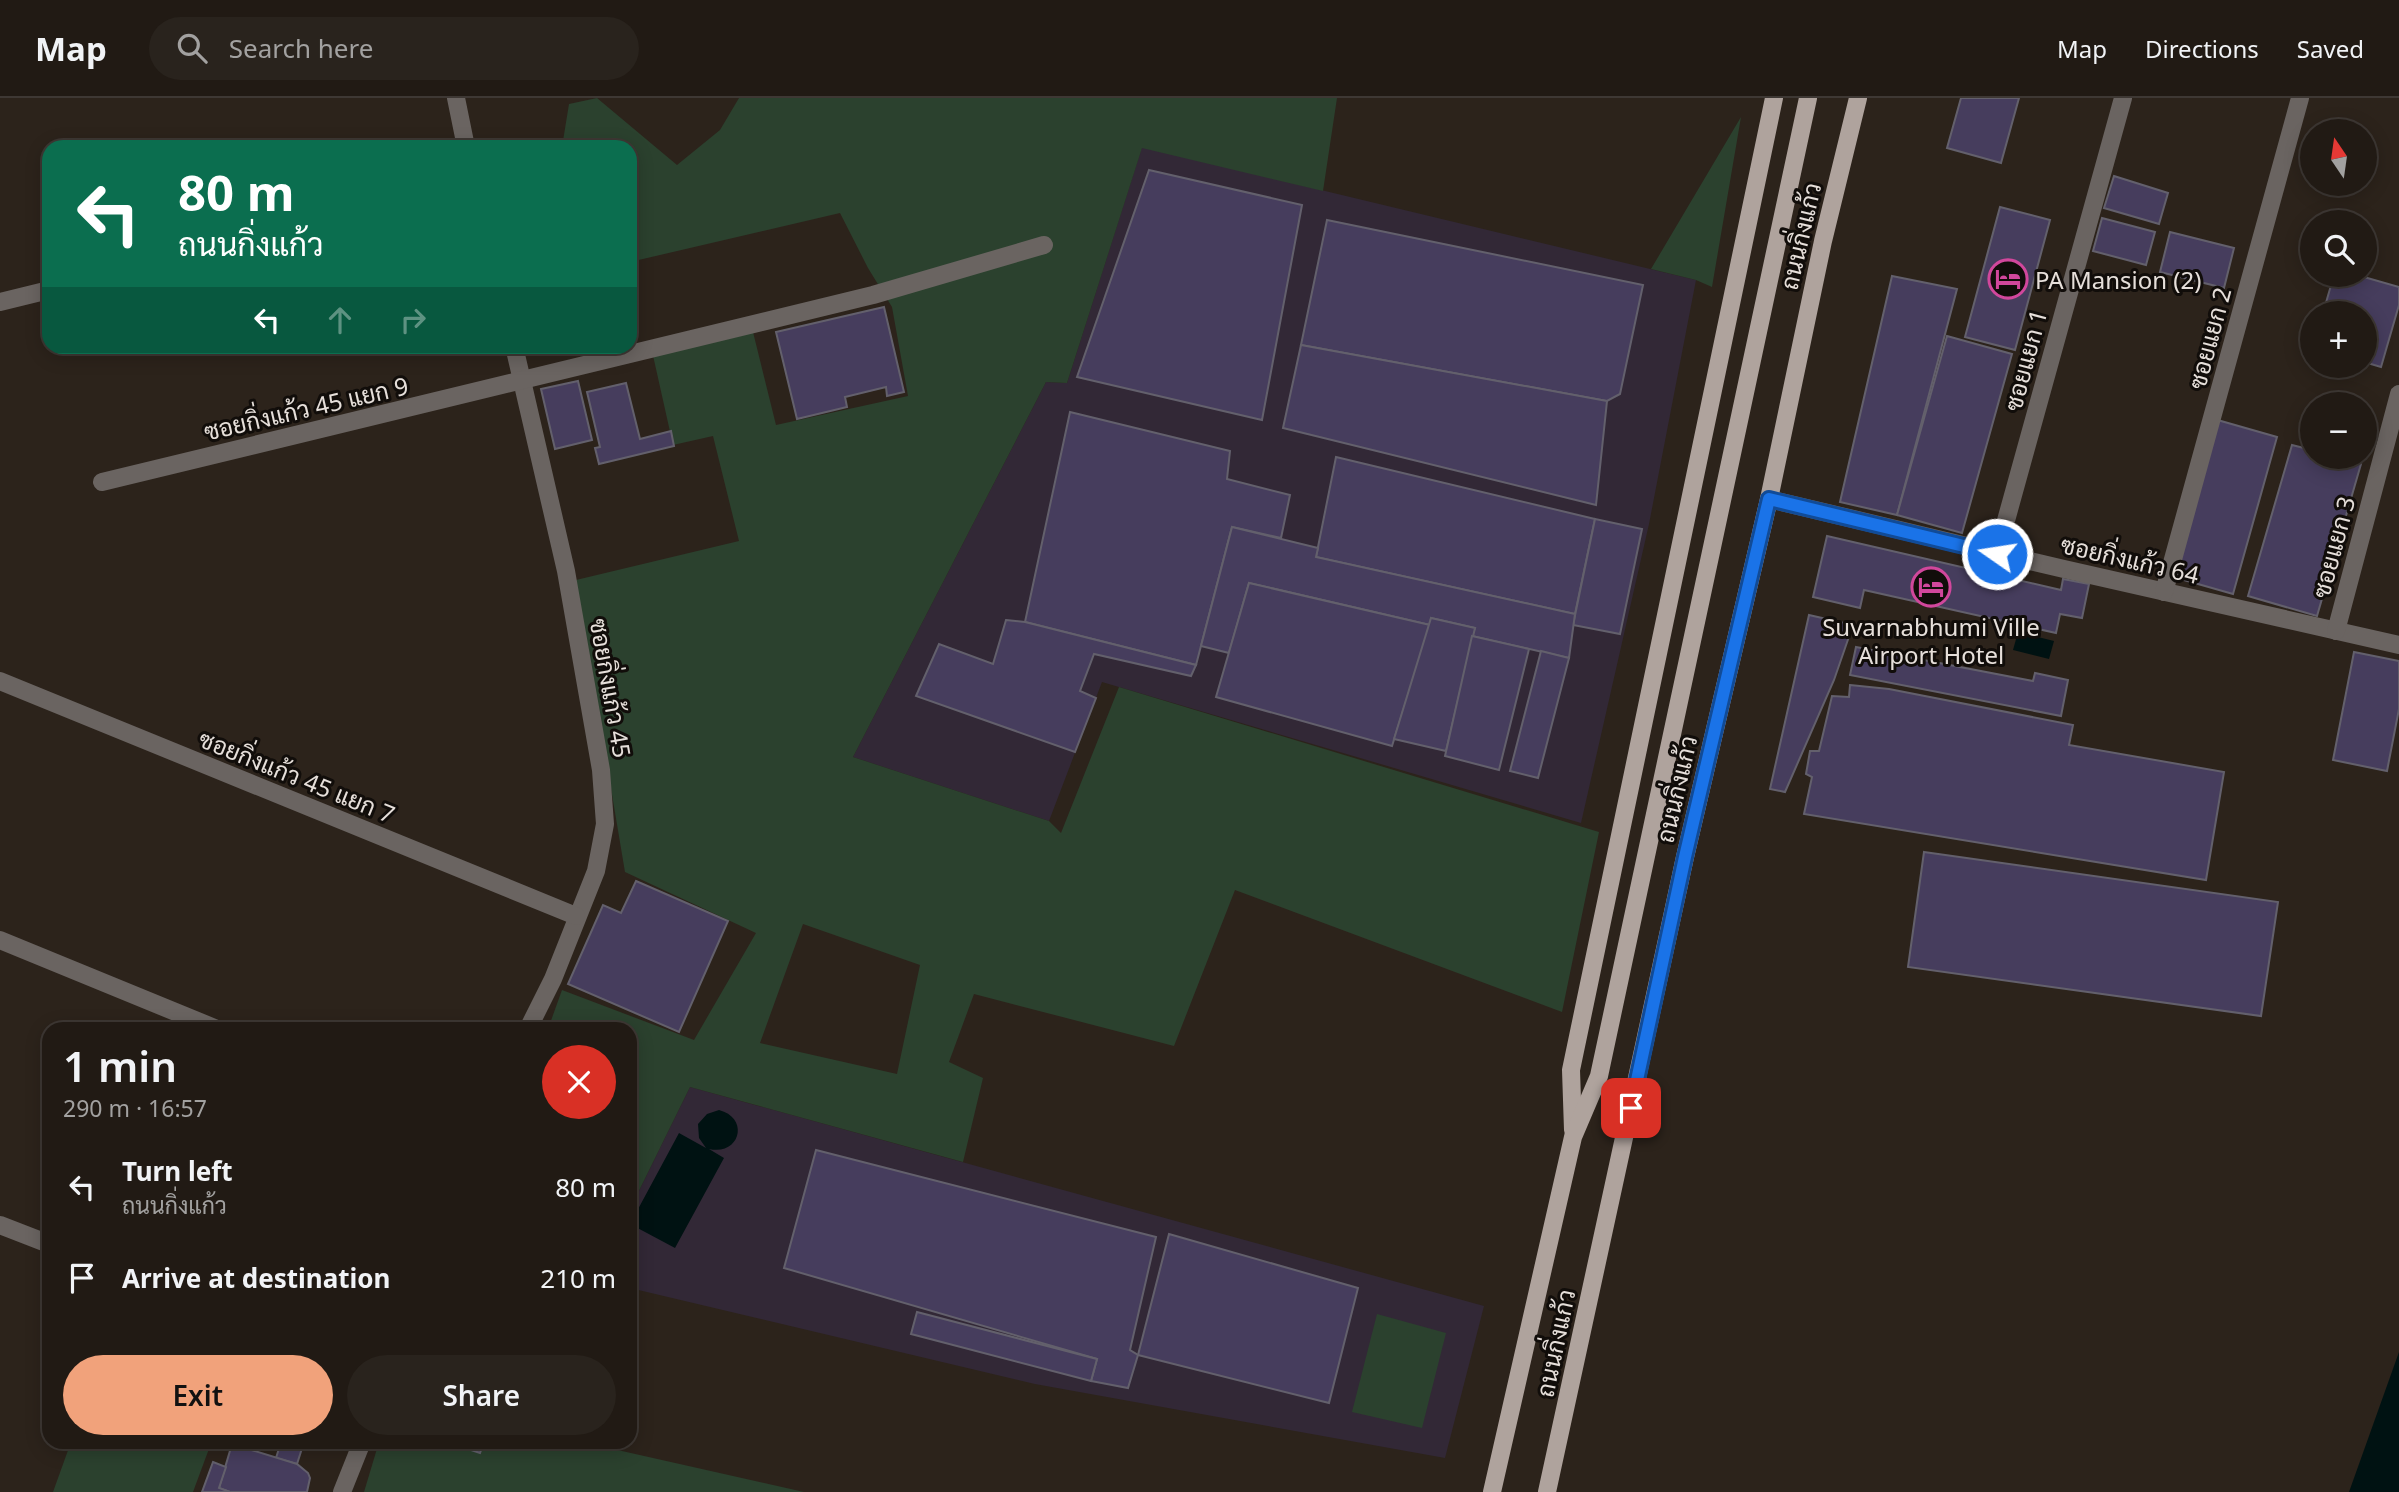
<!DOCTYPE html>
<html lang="en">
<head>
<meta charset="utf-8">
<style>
	:root { --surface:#211a14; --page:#29231d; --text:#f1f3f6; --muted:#a2a1a0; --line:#3e3834; --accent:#f1a27b }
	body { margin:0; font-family:"Noto Sans",Sarabun,sans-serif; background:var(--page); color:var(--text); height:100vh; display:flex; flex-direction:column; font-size:26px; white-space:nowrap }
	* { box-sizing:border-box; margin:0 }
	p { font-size:23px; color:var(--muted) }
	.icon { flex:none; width:38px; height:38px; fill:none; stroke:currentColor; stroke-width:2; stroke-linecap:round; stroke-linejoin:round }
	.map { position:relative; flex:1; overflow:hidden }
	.panel { position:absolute; left:42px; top:924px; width:595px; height:427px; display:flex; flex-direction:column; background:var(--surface); border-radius:21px; box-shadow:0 4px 18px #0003,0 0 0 2px var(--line) }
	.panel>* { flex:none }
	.banner { position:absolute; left:42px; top:42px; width:595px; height:214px; border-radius:21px; box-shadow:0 4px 18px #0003,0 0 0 2px var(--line); background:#0b6e4f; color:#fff; overflow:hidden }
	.needle { width:46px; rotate:347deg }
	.tools { position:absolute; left:2300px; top:21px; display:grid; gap:14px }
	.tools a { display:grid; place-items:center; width:77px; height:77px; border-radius:50%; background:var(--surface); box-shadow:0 4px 18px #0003,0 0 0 2px var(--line); font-size:35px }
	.pin { position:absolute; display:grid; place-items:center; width:60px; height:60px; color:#fff; margin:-30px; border-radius:14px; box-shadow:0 4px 10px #0006 }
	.me { position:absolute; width:77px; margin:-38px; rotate:283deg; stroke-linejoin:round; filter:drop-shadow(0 0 5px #0008) }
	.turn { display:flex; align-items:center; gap:24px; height:147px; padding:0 21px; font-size:32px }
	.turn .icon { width:91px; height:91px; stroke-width:2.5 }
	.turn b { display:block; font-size:49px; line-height:60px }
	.lanes { display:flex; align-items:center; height:66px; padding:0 21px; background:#0003; justify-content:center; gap:35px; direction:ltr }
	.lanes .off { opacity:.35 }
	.round { display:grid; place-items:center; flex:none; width:74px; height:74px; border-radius:37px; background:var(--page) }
	.summary { display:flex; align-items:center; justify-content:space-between; height:119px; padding:0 21px }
	h1 { font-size:42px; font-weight:600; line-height:52px }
	.action { display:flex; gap:14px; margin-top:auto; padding:14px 21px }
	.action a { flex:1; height:80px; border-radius:42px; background:var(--accent); color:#111; font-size:28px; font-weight:600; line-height:80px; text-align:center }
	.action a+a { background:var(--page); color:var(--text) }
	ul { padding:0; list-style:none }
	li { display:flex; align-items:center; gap:21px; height:91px; padding:0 21px }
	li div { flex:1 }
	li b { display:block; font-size:26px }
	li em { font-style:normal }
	header { display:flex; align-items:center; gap:42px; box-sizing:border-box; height:98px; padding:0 35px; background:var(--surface); border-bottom:2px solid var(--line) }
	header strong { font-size:33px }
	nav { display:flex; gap:38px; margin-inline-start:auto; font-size:24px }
	.search { width:490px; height:63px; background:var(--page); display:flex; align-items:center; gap:18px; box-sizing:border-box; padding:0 24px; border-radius:38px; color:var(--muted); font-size:26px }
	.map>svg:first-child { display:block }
	.industrial { fill:#322836 }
	.green { fill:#2b412e; fill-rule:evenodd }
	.water { fill:#001212 }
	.building { fill:#463d5d; stroke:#63606c; stroke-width:2 }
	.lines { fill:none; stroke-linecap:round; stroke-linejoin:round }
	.minor { stroke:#6a6461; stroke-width:18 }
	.major { stroke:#afa39d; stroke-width:18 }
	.route-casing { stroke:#114b97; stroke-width:18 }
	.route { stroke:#1a73e8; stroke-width:12 }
	.labels { text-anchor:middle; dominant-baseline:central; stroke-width:6; stroke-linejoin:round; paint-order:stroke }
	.street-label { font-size:24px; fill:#e6dfda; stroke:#110d0a }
	.poi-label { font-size:24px; fill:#e6dfda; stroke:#110d0a; text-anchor:start }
</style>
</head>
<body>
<header>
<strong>Map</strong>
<div class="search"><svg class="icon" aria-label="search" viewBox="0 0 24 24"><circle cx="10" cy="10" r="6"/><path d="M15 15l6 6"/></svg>Search here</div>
<nav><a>Map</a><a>Directions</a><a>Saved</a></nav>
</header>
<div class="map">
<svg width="2399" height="1394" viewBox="0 0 2399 1394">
	<rect width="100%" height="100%" fill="#2c231b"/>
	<g class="industrial">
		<path d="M1142 49 1696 182 1649 426 1581 725 1102 584 1049 723 853 659 1046 284 1067 285Z"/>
		<path d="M690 989 1484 1208 1445 1360 1035 1286 630 1190V1111Z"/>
	</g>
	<g class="green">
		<path d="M597 0 677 67 720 32 739 0H1337L1323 93 1142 50 1067 285 1046 284 853 659 1049 723 1061 735 1119 589 1599 734 1562 914 1235 792 1174 948 974 896 949 964 983 980 963 1064 690 989 630 1111V931H548L562 892 694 942 756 835 625 774 576 482 739 443 713 338 673 347 652 253 753 234 776 327 908 298 892 209 868 170 840 115 630 164V49H562L569 6ZM803 826 920 867 897 976 760 945Z"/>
		<path d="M1741 19 1712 189 1696 182 1651 171Z"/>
		<path d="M1377 1216 1446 1235 1422 1330 1352 1314Z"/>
		<path d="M71 1344H198L210 1348 193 1394H53Z"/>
		<path d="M379 1344H582L804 1394H364Z"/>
	</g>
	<g class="water">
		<path d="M2018 534 2054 543 2049 561 2013 552Z"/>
		<path d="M719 1012C750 1020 740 1058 709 1051L724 1060 675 1150 630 1126 679 1035 706 1050 699 1040 698 1026 707 1016Z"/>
		<path d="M2399 1254V1394H2349Z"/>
	</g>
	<g class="building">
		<path d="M1961 0H2019L2001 65 1947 50Z"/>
		<path d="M1149 72 1302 107 1262 322 1077 279Z"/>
		<path d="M2114 78 2168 95 2159 126 2104 110Z"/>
		<path d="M2000 109 2050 122 2015 252 1965 239Z"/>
		<path d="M2102 120 2155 134 2146 167 2093 153Z"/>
		<path d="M1327 122 1643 187 1620 296 1607 303 1301 247Z"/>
		<path d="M2170 134 2234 150 2224 190 2160 174Z"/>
		<path d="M2334 177H2357L2399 189V207L2381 269 2364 264V215H2323Z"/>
		<path d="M1892 178 1957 191 1897 417 1840 404Z"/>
		<path d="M884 209 904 294 887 298 886 289 845 299 847 309 797 321 776 234Z"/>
		<path d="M1947 238 2012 256 1962 435 1897 417Z"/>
		<path d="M1301 247 1607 303 1596 407 1283 330Z"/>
		<path d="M578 283 592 342 555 351 541 291Z"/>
		<path d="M626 285 640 341 671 333 674 348 599 366 595 350 600 349 587 294Z"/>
		<path d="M1070 314 1230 353 1227 381 1290 397 1281 440 1232 429 1196 567 1025 524Z"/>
		<path d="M2214 321 2277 339 2233 496 2170 478Z"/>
		<path d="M2292 347 2312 352V359H2335L2361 366 2317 518 2248 498Z"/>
		<path d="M1336 359 1595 421 1575 516 1316 459Z"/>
		<path d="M1595 421 1642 431 1620 536 1573 527Z"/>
		<path d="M1232 429 1318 450 1316 459 1575 516 1569 560 1472 538 1475 530 1431 520 1430 527 1249 485 1229 555 1201 548Z"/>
		<path d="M1827 438 2061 492 2063 481 2089 486 2082 520 2060 516 2056 535 1864 492 1860 510 1813 499Z"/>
		<path d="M1249 485 1430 527 1392 648 1216 599Z"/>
		<path d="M1809 517 1853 527 1834 582 1785 694 1770 691Z"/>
		<path d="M1431 520 1475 530 1446 653 1394 641Z"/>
		<path d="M1006 522 1025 524 1196 567 1191 578 1094 556 1080 593 1096 600 1075 654 916 598 939 546 993 566Z"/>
		<path d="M1472 538 1529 551 1499 672 1445 658Z"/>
		<path d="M1856 549 2033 583 2035 575 2068 582 2061 618 1850 577Z"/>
		<path d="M1541 553 1569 560 1538 680 1510 673Z"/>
		<path d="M2354 554 2399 563V611L2387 673 2333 662Z"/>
		<path d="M1850 587 1889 591 2073 627 2069 647 2224 674 2206 782 1804 716 1812 679 1806 676 1810 653H1819L1832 598 1849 599Z"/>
		<path d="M1924 754 2278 804 2261 918 1908 869Z"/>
		<path d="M636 783 728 823 679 934 568 886 603 807 621 815Z"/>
		<path d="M816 1052 1156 1139 1130 1252 1138 1257 1128 1290 1091 1283 1097 1261 784 1170Z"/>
		<path d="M1169 1136 1358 1190 1329 1305 1138 1257Z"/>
		<path d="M917 1214 1097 1261 1091 1283 911 1236Z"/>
		<path d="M281 1344H304L297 1366 276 1360Z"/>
		<path d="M447 1344H484L480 1355Z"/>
		<path d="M232 1346 297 1366 308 1375 310 1380 307 1394H230L219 1390Z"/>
		<path d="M213 1364 226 1369 219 1390 230 1394H202Z"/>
	</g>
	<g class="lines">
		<g class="minor">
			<path d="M456 0 466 49"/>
			<path d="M0 204 49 192"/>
			<path d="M514 248 566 473 601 672 605 726 596 773 553 881 528 931"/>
			<path d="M102 384 873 197 1044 147"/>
			<path d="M1769 401 2064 471 2399 547"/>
			<path d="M1997 455 2123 0"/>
			<path d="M2164 494 2300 0"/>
			<path d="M2336 533 2399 296"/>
			<path d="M0 583 576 818"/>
			<path d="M0 842 217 931"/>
			<path d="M0 1127 49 1146"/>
			<path d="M342 1394 362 1344"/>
		</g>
		<g class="major">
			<path d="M1573 1032 1571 972 1774 0"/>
			<path d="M1492 1394 1573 1039 1599 978 1808 0"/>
			<path d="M1547 1394 1685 759 1769 401 1823 143 1858 0"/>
		</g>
	</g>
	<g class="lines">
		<g class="route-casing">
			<path id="route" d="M1631 1010 1685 759 1769 401 1997 456"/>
		</g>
		<use href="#route" class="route"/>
	</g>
	<defs>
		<g id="hotel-ring" transform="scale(2.0125)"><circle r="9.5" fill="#110d0a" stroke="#d1479c" stroke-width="1.5"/><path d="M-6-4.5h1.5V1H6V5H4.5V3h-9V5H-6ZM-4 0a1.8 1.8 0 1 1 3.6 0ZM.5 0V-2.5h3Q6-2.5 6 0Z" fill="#d1479c"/></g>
	</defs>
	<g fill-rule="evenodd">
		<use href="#hotel-ring" x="2008" y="181"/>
		<use href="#hotel-ring" x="1931" y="489"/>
	</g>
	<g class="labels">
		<g class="street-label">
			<text transform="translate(1800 138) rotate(-77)">ถนนกิ่งแก้ว</text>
			<text transform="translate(2209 240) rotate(-75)">ซอยแยก 2</text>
			<text transform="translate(2025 262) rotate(-75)">ซอยแยก 1</text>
			<text transform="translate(306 310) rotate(-13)">ซอยกิ่งแก้ว 45 แยก 9</text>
			<text transform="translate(2333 449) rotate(-75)">ซอยแยก 3</text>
			<text transform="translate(2130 461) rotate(13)">ซอยกิ่งแก้ว 64</text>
			<text transform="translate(611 590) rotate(80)">ซอยกิ่งแก้ว 45</text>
			<text transform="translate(297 678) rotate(22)">ซอยกิ่งแก้ว 45 แยก 7</text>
			<text transform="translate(1676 691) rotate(-77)">ถนนกิ่งแก้ว</text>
			<text transform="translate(1555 1245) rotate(-78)">ถนนกิ่งแก้ว</text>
		</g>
		<g class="poi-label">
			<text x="2035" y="181">PA Mansion (2)</text>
			<text x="1931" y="528" text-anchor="middle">Suvarnabhumi Ville<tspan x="1931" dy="28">Airport Hotel</tspan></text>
		</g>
	</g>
</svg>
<div class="tools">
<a><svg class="needle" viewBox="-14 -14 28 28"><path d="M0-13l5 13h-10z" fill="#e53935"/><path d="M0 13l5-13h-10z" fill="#a2a1a0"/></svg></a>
<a><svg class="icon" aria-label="search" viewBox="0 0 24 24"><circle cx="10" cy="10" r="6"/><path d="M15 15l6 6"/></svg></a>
<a>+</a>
<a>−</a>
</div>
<div class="pin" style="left:1631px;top:1010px;background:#d93025"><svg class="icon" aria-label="arrive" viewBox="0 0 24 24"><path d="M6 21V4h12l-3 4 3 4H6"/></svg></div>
<svg class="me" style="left:1997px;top:456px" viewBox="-20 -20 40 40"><circle r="17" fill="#1a73e8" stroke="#fff" stroke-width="3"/><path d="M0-11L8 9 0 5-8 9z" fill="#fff"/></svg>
<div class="banner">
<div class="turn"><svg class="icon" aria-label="left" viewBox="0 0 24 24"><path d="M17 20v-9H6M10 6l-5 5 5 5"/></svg><div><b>80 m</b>ถนนกิ่งแก้ว</div></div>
<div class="lanes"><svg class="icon" aria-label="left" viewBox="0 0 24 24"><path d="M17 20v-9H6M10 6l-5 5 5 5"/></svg><svg class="icon off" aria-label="ahead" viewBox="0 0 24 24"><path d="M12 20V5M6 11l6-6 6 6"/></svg><svg class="icon off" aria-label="right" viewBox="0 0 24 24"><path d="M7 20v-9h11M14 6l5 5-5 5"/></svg></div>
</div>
<section class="panel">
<div class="summary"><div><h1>1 min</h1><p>290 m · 16:57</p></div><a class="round" style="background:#d93025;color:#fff"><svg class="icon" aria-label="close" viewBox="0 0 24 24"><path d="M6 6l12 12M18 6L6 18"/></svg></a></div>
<ul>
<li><svg class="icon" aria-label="left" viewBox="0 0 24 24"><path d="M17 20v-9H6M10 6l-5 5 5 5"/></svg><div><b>Turn left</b><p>ถนนกิ่งแก้ว</p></div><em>80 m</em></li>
<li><svg class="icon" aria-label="arrive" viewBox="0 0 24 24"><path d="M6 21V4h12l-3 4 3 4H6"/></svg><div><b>Arrive at destination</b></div><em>210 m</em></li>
</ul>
<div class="action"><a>Exit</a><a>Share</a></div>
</section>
</div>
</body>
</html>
